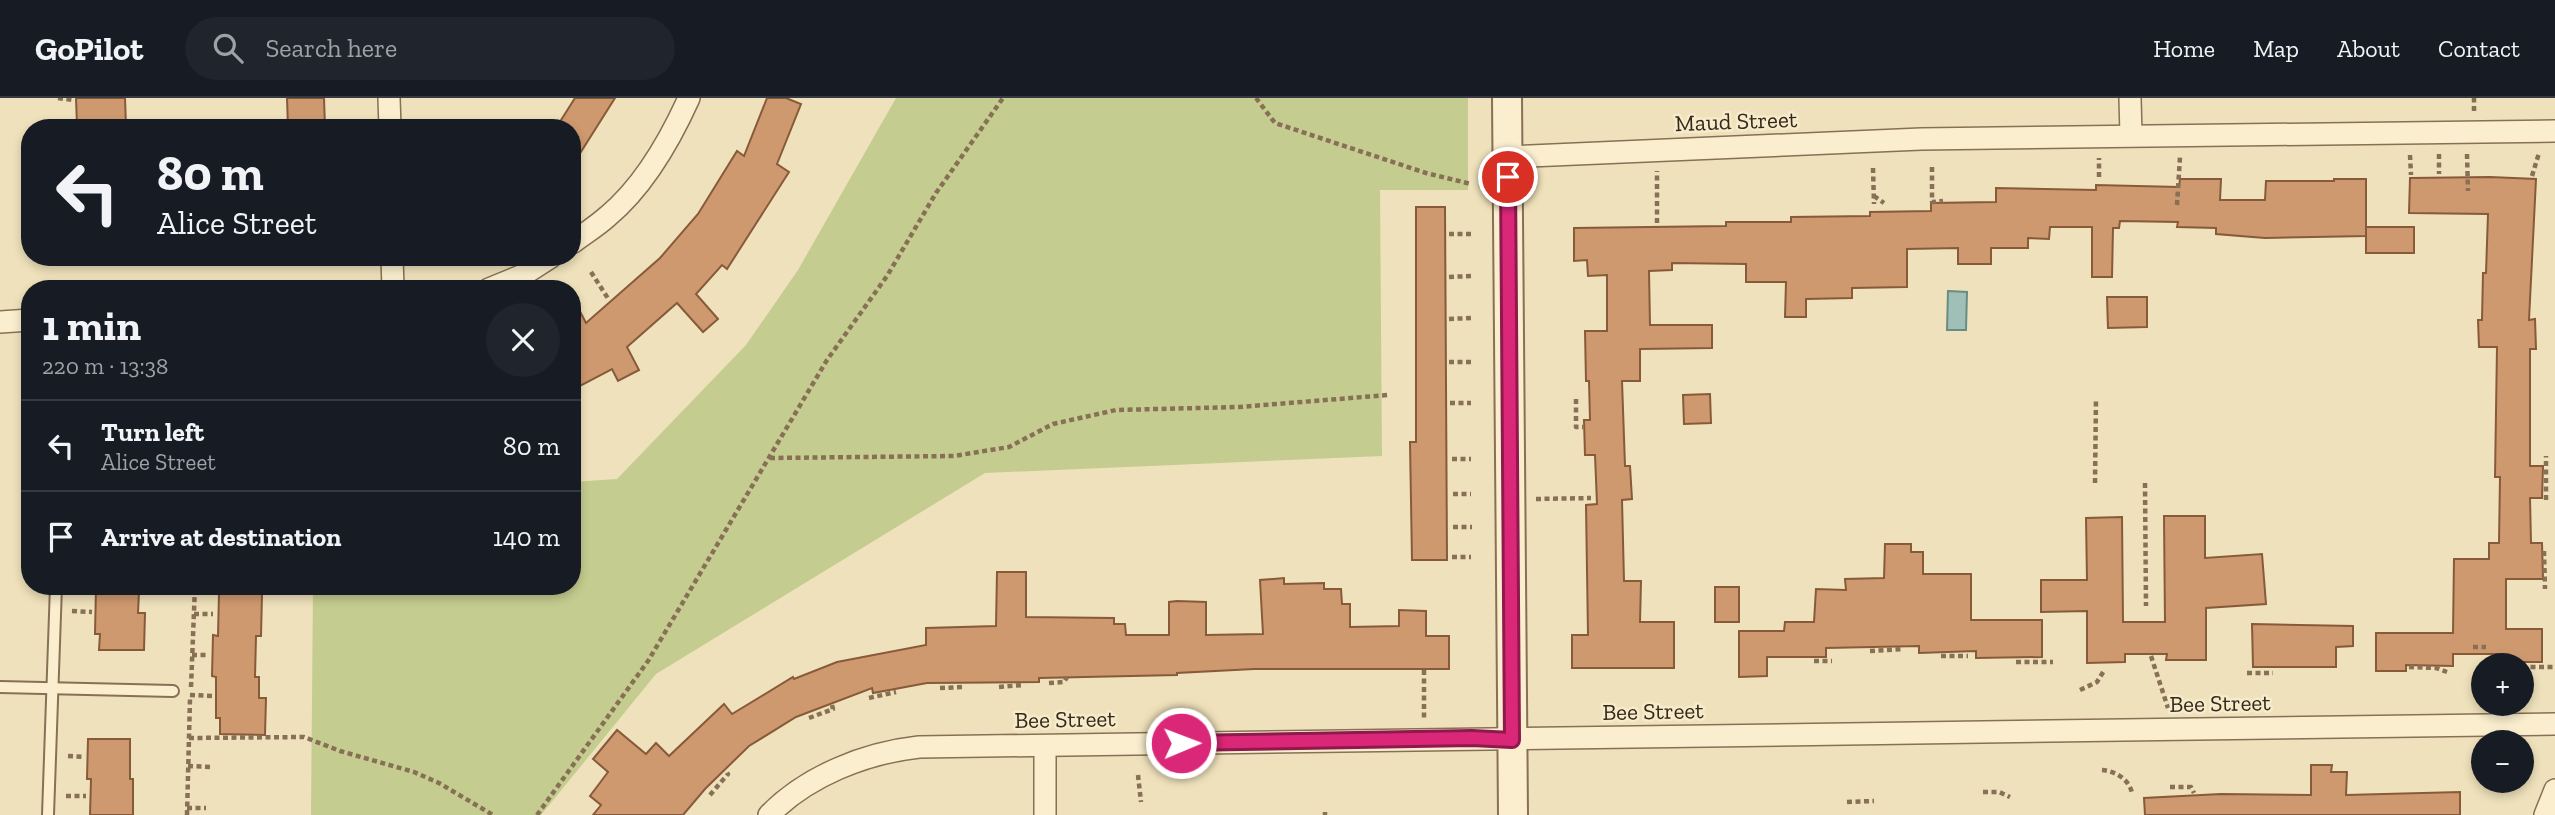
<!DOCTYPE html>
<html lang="en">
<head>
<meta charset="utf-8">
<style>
	:root { --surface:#171b24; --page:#20242c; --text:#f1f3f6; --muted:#9ea1a6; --line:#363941 }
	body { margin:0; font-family:"Zilla Slab",serif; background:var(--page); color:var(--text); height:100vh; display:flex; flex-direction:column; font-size:26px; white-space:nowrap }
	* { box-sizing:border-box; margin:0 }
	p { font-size:23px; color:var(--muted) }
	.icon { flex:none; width:38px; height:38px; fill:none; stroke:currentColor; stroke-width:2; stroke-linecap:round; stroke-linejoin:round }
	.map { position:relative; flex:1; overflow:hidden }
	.drawer { position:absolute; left:21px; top:182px; width:560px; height:315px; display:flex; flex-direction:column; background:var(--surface); border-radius:28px; box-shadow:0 4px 10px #0003 }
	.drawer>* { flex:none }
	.top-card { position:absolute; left:21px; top:21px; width:560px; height:147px; border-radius:28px; box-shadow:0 4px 10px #0003; background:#171b24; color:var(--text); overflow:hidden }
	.controls { position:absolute; left:2471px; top:555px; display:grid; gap:14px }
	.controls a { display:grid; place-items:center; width:63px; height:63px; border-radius:50%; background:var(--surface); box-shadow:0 4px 10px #0003; font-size:35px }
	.pin { position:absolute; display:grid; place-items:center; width:60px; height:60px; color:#fff; margin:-30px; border:4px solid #fff; border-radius:50%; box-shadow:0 2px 7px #0007 }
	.me { position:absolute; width:77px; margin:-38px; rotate:89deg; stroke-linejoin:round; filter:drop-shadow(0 0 5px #0008) }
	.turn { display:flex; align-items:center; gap:24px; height:147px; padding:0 21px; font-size:32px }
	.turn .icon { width:91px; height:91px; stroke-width:2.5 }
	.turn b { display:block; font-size:49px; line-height:60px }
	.round { display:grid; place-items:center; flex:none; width:74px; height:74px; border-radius:37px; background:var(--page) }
	.headline { display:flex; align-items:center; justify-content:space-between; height:119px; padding:0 21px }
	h1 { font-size:42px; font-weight:700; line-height:52px }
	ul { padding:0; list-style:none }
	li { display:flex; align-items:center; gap:21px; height:91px; padding:0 21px; border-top:2px solid var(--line) }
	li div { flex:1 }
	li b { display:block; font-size:26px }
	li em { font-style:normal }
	header { display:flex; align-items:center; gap:42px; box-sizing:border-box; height:98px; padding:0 35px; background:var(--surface); border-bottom:2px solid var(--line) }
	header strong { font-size:33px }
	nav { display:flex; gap:38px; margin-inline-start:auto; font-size:24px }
	.search { width:490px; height:63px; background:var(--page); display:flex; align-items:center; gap:18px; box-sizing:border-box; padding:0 24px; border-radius:38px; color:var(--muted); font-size:26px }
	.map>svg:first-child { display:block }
	.green { fill:#c4cd8f }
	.water { fill:#a0c0b7; stroke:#678d85; stroke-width:2 }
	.building { fill:#cf996f; stroke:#875a3a; stroke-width:2 }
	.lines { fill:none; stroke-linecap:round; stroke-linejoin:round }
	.service-casing { stroke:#877055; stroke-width:14 }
	.minor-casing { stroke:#877055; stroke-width:24 }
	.tertiary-casing { stroke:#877055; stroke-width:32 }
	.path { stroke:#877055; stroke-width:4.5; stroke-dasharray:5 3.5; stroke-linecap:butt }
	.service { stroke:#faeece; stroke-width:10 }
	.minor { stroke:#faeece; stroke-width:21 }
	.tertiary { stroke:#faeece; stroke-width:28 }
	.route-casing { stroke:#8e194d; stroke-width:18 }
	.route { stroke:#db2777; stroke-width:12 }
	.labels { text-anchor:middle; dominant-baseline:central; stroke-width:5; stroke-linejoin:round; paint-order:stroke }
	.street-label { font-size:23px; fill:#35281a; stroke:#f6ebcb }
</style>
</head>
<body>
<header>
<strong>GoPilot</strong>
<div class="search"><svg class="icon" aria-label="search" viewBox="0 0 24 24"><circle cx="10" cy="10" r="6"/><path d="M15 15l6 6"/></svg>Search here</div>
<nav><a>Home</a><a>Map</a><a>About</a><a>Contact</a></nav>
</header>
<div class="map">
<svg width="2555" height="717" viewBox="0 0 2555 717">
	<rect width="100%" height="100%" fill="#efe1bb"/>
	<path class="green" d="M896 0H1468V92H1380L1382 358 985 375 656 576 541 717H311L313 488H572V384L617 381 746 247 798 172Z"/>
	<path class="water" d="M1948 193 1967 194 1966 232H1947Z"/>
	<g class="building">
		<path d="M76 0H125L126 28H77Z"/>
		<path d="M287 0H324L325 30H288Z"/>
		<path d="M575 0H615L572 68V30H556Z"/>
		<path d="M767 0H786L801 6 777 66 789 74 727 171 722 167 696 196 718 221 703 234 677 205 627 249 639 272 618 283 612 271 580 288 572 272V198L586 225 660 160 698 116 737 53 744 58Z"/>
		<path d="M2490 79 2536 81 2529 222 2535 221 2536 251H2530V368H2543L2542 400H2530L2531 445H2542L2543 481H2506V531H2542V564H2500V556H2453V568L2406 567V573H2376V535H2453L2454 461H2489V445H2499L2500 379H2495L2497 249H2479L2478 222H2482L2483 175H2486L2488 116 2409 115 2410 80Z"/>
		<path d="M2180 81H2221L2220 102H2265L2266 83H2334V81H2366V138L2265 140 2216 136V130L2177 129 2178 124 2120 123 2119 130H2113L2112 179H2092V129H2050L2049 141 2028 140V150H1991V166H1958V150L1907 151V189L1852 190V200L1806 201V219H1785L1786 184H1746V166L1672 165V172L1649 173 1650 227H1712V250L1640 251V283H1622L1625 368H1630L1632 401 1622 402 1624 483H1641L1640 524H1674V570H1572V537H1588L1586 407 1597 406 1595 357H1585L1584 322H1590L1589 283H1586L1585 233H1607V177L1588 178 1587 162 1574 163V130L1726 128V124H1791V119L1870 118V114L1931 113V105L1996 104V90L2096 92V87L2179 89Z"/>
		<path d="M1416 109H1445L1447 462H1412L1410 344H1416Z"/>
		<rect x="2366" y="129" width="48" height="26"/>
		<path d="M2107 199H2147V229L2108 230Z"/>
		<path d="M1710 296 1711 325 1684 326 1683 297Z"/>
		<path d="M2164 418H2205V460L2262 456 2266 506 2206 510V562H2166L2167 556H2125V564L2087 565V513L2041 514V482H2087L2086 420 2122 419 2123 524H2165Z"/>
		<path d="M1885 446H1911V454H1923V476H1971V522H2042V559L1976 560V553L1919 555V548L1826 550V559H1767V578L1739 579V533H1784L1785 524H1814L1816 491 1846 492 1845 481 1884 480Z"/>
		<path d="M997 474H1026V519L1114 520V526H1125L1126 537H1169V504L1177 503 1206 504V537L1263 536 1260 482 1284 480V486L1324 485V491H1341L1342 506H1350V529L1399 528V512L1426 513V538H1449V571H1254L1177 575V577L1039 580V584L927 585 873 595 872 590 796 619 749 648 705 691 683 717H593L601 707 590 698 608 674 593 661 617 632 646 656 656 645 669 658 724 606 732 616 793 579 794 581 837 564 926 547V530L996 528Z"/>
		<path d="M96 488H134V494H139L138 515H145L144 552H99L100 536H95Z"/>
		<rect x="1715" y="489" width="24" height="35"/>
		<path d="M219 495 262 496 261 538H256L255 579H259V600H266L265 637 220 636V620H216V579L212 578 213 537 218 538Z"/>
		<path d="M2252 526 2353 528V548L2336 549V569H2253Z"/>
		<path d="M88 641H130V681H133V717H90L91 681H87Z"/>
		<path d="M2311 667H2332L2331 674H2347L2346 697 2460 694V717H2145L2144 700 2221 696 2311 697Z"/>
	</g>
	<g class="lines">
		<g class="service-casing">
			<g id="service">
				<path d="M0 589 173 593"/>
				<path d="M48 717 56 488"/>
			</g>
		</g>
		<g class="minor-casing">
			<g id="minor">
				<path d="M389 0 390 30"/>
				<path d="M2130 0 2131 37"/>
				<path d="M1507 59 1921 41 2555 33"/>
				<path d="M572 145C584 136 597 128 608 118 644 88 670 42 689 0"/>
				<path d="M392 159 393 191"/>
				<path d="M489 191 523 177 551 159"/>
				<path d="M0 224 30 222"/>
				<path d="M1045 648V717"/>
				<path d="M769 717C807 678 865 655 919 649L2555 626"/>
				<path d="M2545 717 2555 692"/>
			</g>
		</g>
		<g class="tertiary-casing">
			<path id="tertiary" d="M1507 0 1513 717"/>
		</g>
		<g class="path">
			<path d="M58 0 73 2"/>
			<path d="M1256 0 1275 25 1426 75 1471 86"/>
			<path d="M2474 13V0"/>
			<path d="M2439 56V76"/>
			<path d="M2467 56 2468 93"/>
			<path d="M2410 57 2411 77"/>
			<path d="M1932 69V104L1943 103"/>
			<path d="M1873 70 1874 106"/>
			<path d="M2532 78 2539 55"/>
			<path d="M2099 79V60"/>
			<path d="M1874 98 1884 105"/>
			<path d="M2177 107 2180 59"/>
			<path d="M1657 125V73"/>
			<path d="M1449 136H1471"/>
			<path d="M591 174 609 202"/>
			<path d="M1449 179 1471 178"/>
			<path d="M1449 221 1471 220"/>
			<path d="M1449 264H1472"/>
			<path d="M1576 301V329H1583"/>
			<path d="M1450 305H1471"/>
			<path d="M770 360 954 358 1009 349 1053 326 1116 312 1239 309 1388 297"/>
			<path d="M1452 361H1471"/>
			<path d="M2095 385 2096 300"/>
			<path d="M2145 385 2146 508"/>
			<path d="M1453 396H1471"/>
			<path d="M1536 401 1591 400"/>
			<path d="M2546 402V358"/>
			<path d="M1453 429H1472"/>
			<path d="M2544 453 2545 491"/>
			<path d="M1452 459H1471"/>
			<path d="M72 513 92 514"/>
			<path d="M194 516H213"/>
			<path d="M2473 549H2486"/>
			<path d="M1870 553 1903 551"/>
			<path d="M192 557H208"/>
			<path d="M1941 558H1968"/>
			<path d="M2151 558 2168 610"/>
			<path d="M1814 563H1832"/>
			<path d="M2016 564H2053"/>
			<path d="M2409 569 2436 570 2447 574"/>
			<path d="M2522 569H2555"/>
			<path d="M1424 572V621"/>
			<path d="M2247 575H2273"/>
			<path d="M1049 585 1064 584 1067 579"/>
			<path d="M191 589 195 488"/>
			<path d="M999 589 1023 587"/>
			<path d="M940 590 963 589"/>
			<path d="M2080 592 2097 584 2105 571"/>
			<path d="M190 597 213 598"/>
			<path d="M869 600 896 594"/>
			<path d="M809 620 833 611 832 607"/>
			<path d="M189 640 304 639 340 653 414 674 439 685 493 717"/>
			<path d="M68 658 85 659"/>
			<path d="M188 668 212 669"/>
			<path d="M2102 672C2115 673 2129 681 2132 695"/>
			<path d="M1138 677 1141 704"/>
			<path d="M2170 689H2191L2194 695"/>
			<path d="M1983 694H1999L2010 699"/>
			<path d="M710 697 728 676 727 675"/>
			<path d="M66 698H86"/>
			<path d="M1847 704 1874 703"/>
			<path d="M187 710H206"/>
			<path d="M1325 714V717"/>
			<path d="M187 717 190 601"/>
			<path d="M537 717 648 563 827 262 887 178 936 95 1003 0"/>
		</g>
		<use href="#service" class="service"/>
		<use href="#minor" class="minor"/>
		<use href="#tertiary" class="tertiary"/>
	</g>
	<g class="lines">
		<g class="route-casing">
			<path id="route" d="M1181 645 1472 640 1512 642 1508 79"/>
		</g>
		<use href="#route" class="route"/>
	</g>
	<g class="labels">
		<g class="street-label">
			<text transform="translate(1736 23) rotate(-2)">Maud Street</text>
			<text transform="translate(2220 605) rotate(-1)">Bee Street</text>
			<text transform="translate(1653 613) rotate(-1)">Bee Street</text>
			<text transform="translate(1065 621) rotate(-1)">Bee Street</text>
		</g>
	</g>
</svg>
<div class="controls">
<a>+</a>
<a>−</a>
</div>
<div class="pin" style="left:1508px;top:79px;background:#d93025"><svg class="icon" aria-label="arrive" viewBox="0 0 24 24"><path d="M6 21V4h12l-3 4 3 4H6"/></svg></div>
<svg class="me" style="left:1181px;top:645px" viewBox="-20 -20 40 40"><circle r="17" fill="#db2777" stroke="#fff" stroke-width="3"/><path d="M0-11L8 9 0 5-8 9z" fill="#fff"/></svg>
<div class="top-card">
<div class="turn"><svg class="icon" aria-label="left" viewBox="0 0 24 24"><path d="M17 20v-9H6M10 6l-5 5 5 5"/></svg><div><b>80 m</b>Alice Street</div></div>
</div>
<section class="drawer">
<div class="headline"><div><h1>1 min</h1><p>220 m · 13:38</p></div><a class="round"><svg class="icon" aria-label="close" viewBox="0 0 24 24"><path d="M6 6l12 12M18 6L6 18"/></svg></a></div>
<ul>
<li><svg class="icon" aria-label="left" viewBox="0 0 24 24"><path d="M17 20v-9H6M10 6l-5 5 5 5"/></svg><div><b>Turn left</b><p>Alice Street</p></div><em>80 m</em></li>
<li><svg class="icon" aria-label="arrive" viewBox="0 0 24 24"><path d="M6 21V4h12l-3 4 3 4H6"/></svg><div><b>Arrive at destination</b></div><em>140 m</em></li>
</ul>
</section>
</div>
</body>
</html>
